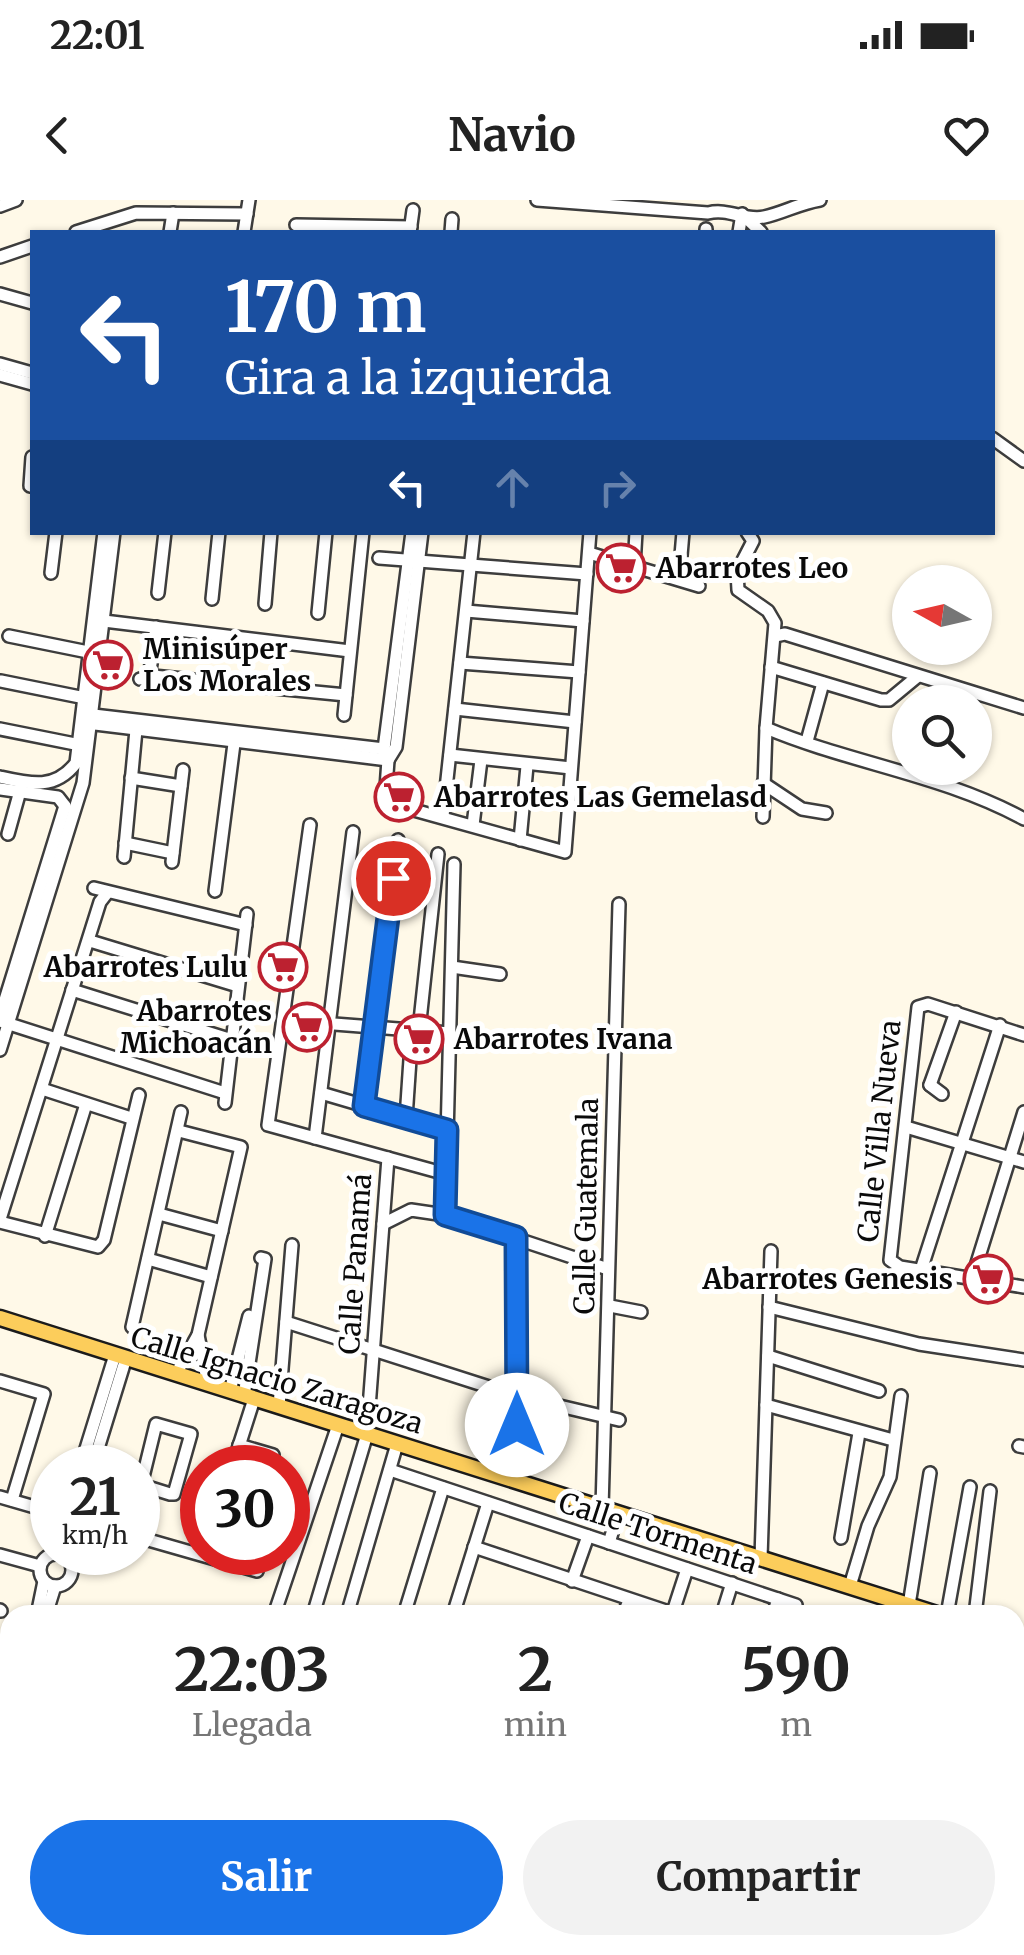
<!DOCTYPE html>
<html lang="es">
<head>
<meta charset="utf-8">
<style>
	:root { --surface:#fff; --page:#f2f2f2; --text:#222; --muted:#767676; --accent:#1a73e8 }
	body { margin:0; font-family:Merriweather,serif; background:var(--page); color:var(--text); height:100vh; display:flex; flex-direction:column; font-size:38px; white-space:nowrap }
	* { box-sizing:border-box; margin:0 }
	p { font-size:32px; color:var(--muted) }
	.icon { flex:none; width:55px; height:55px; fill:none; stroke:currentColor; stroke-width:2; stroke-linecap:round; stroke-linejoin:round }
	.map { position:relative; flex:1; overflow:hidden }
	.sheet { position:absolute; left:0px; top:1405px; width:1025px; height:350px; display:flex; flex-direction:column; background:var(--surface); border-radius:30px 30px 0 0; box-shadow:0 2px 8px #0004 }
	.sheet>* { flex:none }
	.hud { position:absolute; left:30px; top:30px; width:965px; height:305px; border-radius:0px; box-shadow:0 2px 8px #0004; background:#1a4fa0; color:#fff; overflow:hidden }
	.needle { width:65px; rotate:278deg }
	.controls { position:absolute; left:892px; top:365px; display:grid; gap:20px }
	.controls a { display:grid; place-items:center; width:100px; height:100px; border-radius:50%; background:var(--surface); box-shadow:0 2px 8px #0004; font-size:50px }
	.speed { position:absolute; left:30px; top:1245px; display:flex; gap:20px; font-size:50px; font-weight:700; text-align:center }
	.speed>* { display:grid; place-content:center; width:130px; height:130px; border-radius:50%; background:var(--surface); box-shadow:0 2px 8px #0004; line-height:1 }
	.speed small { font-size:25px; font-weight:400 }
	.speed .limit { border:15px solid #d22; background:#fff; color:#111 }
	.pin { position:absolute; display:grid; place-items:center; width:85px; height:85px; color:#fff; margin:-42px; border:5px solid #fff; border-radius:50%; box-shadow:0 2px 10px #0007 }
	.me { position:absolute; width:110px; margin:-55px; rotate:0deg; stroke-linejoin:round; filter:drop-shadow(0 0 8px #0008) }
	.turn { display:flex; align-items:center; gap:35px; height:210px; padding:0 30px; font-size:45px }
	.turn .icon { width:130px; height:130px; stroke-width:2.5 }
	.turn b { display:block; font-size:70px; line-height:85px }
	.lanes { display:flex; align-items:center; height:95px; padding:0 30px; background:#0003; justify-content:center; gap:50px; direction:ltr }
	.lanes .off { opacity:.35 }
	.eta { display:flex; justify-content:space-evenly; align-items:center; height:170px; text-align:center }
	.eta b { font-size:60px; font-weight:700; line-height:70px }
	.button { display:flex; gap:20px; margin-top:auto; padding:20px 30px }
	.button a { flex:1; height:115px; border-radius:60px; background:var(--accent); color:#fff; font-size:40px; font-weight:700; line-height:115px; text-align:center }
	.button a+a { background:var(--page); color:var(--text) }
	.status { display:flex; justify-content:space-between; align-items:center; height:70px; padding:0 50px; background:var(--surface); direction:ltr }
	.status svg { height:28px; fill:currentColor }
	header { display:flex; justify-content:space-between; align-items:center; height:130px; padding:0 30px; background:var(--surface); font-size:45px; font-weight:700 }
	.map>svg:first-child { display:block }
	.lines { fill:none; stroke-linecap:round; stroke-linejoin:round }
	.minor-casing { stroke:#3d3d3d; stroke-width:16 }
	.major-casing { stroke:#1b1b1b; stroke-width:19 }
	.minor { stroke:#fff; stroke-width:11 }
	.major { stroke:#fccd5b; stroke-width:14 }
	.route-casing { stroke:#114b97; stroke-width:25 }
	.route { stroke:#1a73e8; stroke-width:18 }
	.labels { text-anchor:middle; dominant-baseline:central; stroke-width:10; stroke-linejoin:round; paint-order:stroke }
	.poi-label { font-size:28px; font-weight:bold; fill:#0a0a0a; stroke:#fff; text-anchor:start }
	.street-label { font-size:28px; fill:#0a0a0a; stroke:#fff }
</style>
</head>
<body>
<div class="status"><b>22:01</b><svg viewBox="0 0 49 12"><path d="M0 12V9h3v3zM5 12V6h3v6zM10 12V3h3v9zM15 12V0h3v12zM26 1h20v11H26zM47 4h2v5h-2z"/></svg></div>
<header><svg class="icon" aria-label="back" viewBox="0 0 24 24"><path d="M15 5l-7 7 7 7"/></svg>Navio<svg class="icon" aria-label="heart" viewBox="0 0 24 24"><path d="M12 20l-8-8c-3-5 5-10 8-4 3-6 11-1 8 4z"/></svg></header>
<div class="map">
<svg width="1024" height="1755" viewBox="0 0 1024 1755">
	<rect width="100%" height="100%" fill="#fff9e8"/>
	<g class="lines">
		<g class="minor-casing">
			<g id="minor">
				<path d="M537 0 708 13C729 8 744 21 764 17 783 13 800 3 820 0"/>
				<path d="M0 6 16 0"/>
				<path d="M743 15 761 32"/>
				<path d="M296 25 411 27"/>
				<path d="M76 32 136 13 247 14"/>
				<path d="M170 32 173 13"/>
				<path d="M244 32 249 0"/>
				<path d="M410 32 413 10"/>
				<path d="M451 32 452 19"/>
				<path d="M706 32V29"/>
				<path d="M739 32 742 14"/>
				<path d="M0 57 32 46"/>
				<path d="M0 94 32 103"/>
				<path d="M0 164 32 173"/>
				<path d="M0 175 32 184"/>
				<path d="M992 238 1024 261"/>
				<path d="M30 286 32 257"/>
				<path d="M747 332 753 341 737 372 738 390 768 411 775 423 766 528C849 563 944 575 1024 619"/>
				<path d="M589 353 699 386"/>
				<path d="M379 358 587 374"/>
				<path d="M634 366 636 332"/>
				<path d="M51 373 56 332"/>
				<path d="M679 379 683 332"/>
				<path d="M158 393 165 332"/>
				<path d="M212 399 219 332"/>
				<path d="M265 404 271 332"/>
				<path d="M466 411 583 421"/>
				<path d="M318 413 326 332"/>
				<path d="M104 421 350 451"/>
				<path d="M9 436 93 453"/>
				<path d="M775 436 785 434 1024 508"/>
				<path d="M460 463 579 472"/>
				<path d="M771 467 881 500H889L918 476"/>
				<path d="M153 476 150 471 156 427"/>
				<path d="M140 479 153 476 346 495"/>
				<path d="M1 481 85 498"/>
				<path d="M455 509 575 522"/>
				<path d="M85 514 384 549"/>
				<path d="M344 515 363 332"/>
				<path d="M87 523 388 560"/>
				<path d="M0 529 80 545"/>
				<path d="M807 541 823 483"/>
				<path d="M384 549 388 560 385 602 565 652 590 332"/>
				<path d="M384 549 412 332"/>
				<path d="M450 555 571 568"/>
				<path d="M388 560 396 547 422 332"/>
				<path d="M0 577C31 584 55 590 76 563L104 332"/>
				<path d="M131 578 181 586"/>
				<path d="M763 583 802 609 826 613"/>
				<path d="M0 589 58 597 65 606"/>
				<path d="M443 616 474 332"/>
				<path d="M763 617 766 528"/>
				<path d="M310 625 268 925 446 974"/>
				<path d="M473 625 481 560"/>
				<path d="M8 634 20 591"/>
				<path d="M520 640 527 566"/>
				<path d="M125 643 173 653"/>
				<path d="M124 657 136 530"/>
				<path d="M172 662 183 570"/>
				<path d="M94 688 246 725"/>
				<path d="M215 691 235 536"/>
				<path d="M90 741 238 786"/>
				<path d="M452 767 500 774"/>
				<path d="M72 790 232 840"/>
				<path d="M0 816 65 606"/>
				<path d="M283 820 450 833"/>
				<path d="M0 821 225 893"/>
				<path d="M419 830 438 654"/>
				<path d="M1024 835 928 804 918 807 890 1060 900 1067 1024 1087"/>
				<path d="M0 850 83 583 114 332"/>
				<path d="M930 885 956 812"/>
				<path d="M930 885 942 894"/>
				<path d="M42 889 131 918"/>
				<path d="M321 893 447 930"/>
				<path d="M225 903 247 714"/>
				<path d="M364 906 398 640"/>
				<path d="M406 918 412 830"/>
				<path d="M906 927 1024 962"/>
				<path d="M315 938 353 632"/>
				<path d="M159 1014 222 1031"/>
				<path d="M445 1015 454 664"/>
				<path d="M0 1019 100 702 107 693"/>
				<path d="M0 1022 98 1047 104 1040 139 895"/>
				<path d="M383 1024 411 1010 445 1015 608 1069"/>
				<path d="M45 1036 86 904"/>
				<path d="M516 1037 517 1281"/>
				<path d="M148 1059 211 1077"/>
				<path d="M921 1070 1000 825"/>
				<path d="M972 1079 1024 912"/>
				<path d="M610 1106 641 1112"/>
				<path d="M769 1107 919 1144 1024 1160"/>
				<path d="M286 1122 517 1196 619 1220"/>
				<path d="M132 1127 181 912"/>
				<path d="M198 1135 208 1184"/>
				<path d="M768 1156 879 1191"/>
				<path d="M176 1174 198 1135 241 947 179 931"/>
				<path d="M0 1181 44 1194 12 1300"/>
				<path d="M230 1191 249 1116"/>
				<path d="M244 1196 265 1059 261 1058"/>
				<path d="M766 1205 893 1240"/>
				<path d="M279 1206 292 1045"/>
				<path d="M239 1245 273 1255 270 1268"/>
				<path d="M1019 1246 1024 1247"/>
				<path d="M80 1268 115 1155"/>
				<path d="M92 1268 126 1158"/>
				<path d="M232 1268 254 1199"/>
				<path d="M390 1270 796 1405"/>
				<path d="M138 1284 170 1294H174L191 1234 156 1224 141 1285"/>
				<path d="M0 1297 52 1312"/>
				<path d="M602 1308 619 704"/>
				<path d="M138 1337 257 1371"/>
				<path d="M841 1338 859 1233"/>
				<path d="M609 1343 618 1313"/>
				<path d="M474 1347 672 1413"/>
				<circle cx="56" cy="1370" r="16"/>
				<path d="M0 1355 40 1366"/>
				<path d="M761 1358 771 1051"/>
				<path d="M572 1381 588 1336"/>
				<path d="M850 1386 868 1326 890 1277 901 1196"/>
				<path d="M909 1405 930 1273"/>
				<path d="M0 1410 1 1411"/>
				<path d="M37 1415 44 1381"/>
				<path d="M46 1415 55 1386"/>
				<path d="M274 1415 338 1225"/>
				<path d="M313 1415 367 1234 388 958"/>
				<path d="M347 1415 397 1244"/>
				<path d="M404 1415 443 1288"/>
				<path d="M453 1415 488 1303"/>
				<path d="M623 1415 629 1401"/>
				<path d="M672 1415 687 1369"/>
				<path d="M722 1415 732 1383"/>
				<path d="M773 1415 778 1399"/>
				<path d="M947 1415 970 1287"/>
				<path d="M975 1415 990 1291"/>
				<path d="M0 1542 10 1509"/>
				<path d="M1015 1563 1024 1566"/>
				<path d="M0 1576 10 1542"/>
				<path d="M0 1712 10 1715"/>
				<path d="M518 1745 535 1750"/>
				<path d="M767 1745 779 1755"/>
				<path d="M985 1745 1013 1755"/>
				<path d="M114 1755 116 1745"/>
				<path d="M662 1755 665 1745"/>
				<path d="M706 1755 710 1745"/>
			</g>
		</g>
		<g class="major-casing">
			<g id="major">
				<path d="M0 1118 940 1415"/>
				<path d="M1015 1439 1024 1441"/>
				<path d="M1015 1635 1024 1612"/>
				<path d="M968 1755 972 1745"/>
			</g>
		</g>
		<use href="#minor" class="minor"/>
		<use href="#major" class="major"/>
	</g>
	<g class="lines">
		<g class="route-casing">
			<path id="route" d="M393 678 364 906 447 930 445 1015 516 1037 517 1225"/>
		</g>
		<use href="#route" class="route"/>
	</g>
	<defs>
		<g id="supermarket-ring" transform="scale(2.5)"><circle r="9.5" fill="#fff" stroke="#bc2130" stroke-width="1.5"/><path d="M-6-5.5h2.5l.6 2H6L4.5 2H-2.5L-4.4-4H-6ZM-1.5 3.2a1.3 1.3 0 1 0 .1 0ZM3 3.2a1.3 1.3 0 1 0 .1 0Z" fill="#bc2130"/></g>
	</defs>
	<g fill-rule="evenodd">
		<use href="#supermarket-ring" x="621" y="368"/>
		<use href="#supermarket-ring" x="108" y="465"/>
		<use href="#supermarket-ring" x="399" y="597"/>
		<use href="#supermarket-ring" x="283" y="767"/>
		<use href="#supermarket-ring" x="307" y="827"/>
		<use href="#supermarket-ring" x="419" y="839"/>
		<use href="#supermarket-ring" x="988" y="1079"/>
	</g>
	<g class="labels">
		<g class="poi-label">
			<text x="656" y="368">Abarrotes Leo</text>
			<text x="143" y="449">Minisúper<tspan x="143" dy="32">Los Morales</tspan></text>
			<text x="434" y="597">Abarrotes Las Gemelasd</text>
			<text x="248" y="767" text-anchor="end">Abarrotes Lulu</text>
			<text x="272" y="811" text-anchor="end">Abarrotes<tspan x="272" dy="32">Michoacán</tspan></text>
			<text x="454" y="839">Abarrotes Ivana</text>
			<text x="953" y="1079" text-anchor="end">Abarrotes Genesis</text>
		</g>
		<g class="street-label">
			<text transform="translate(879 931) rotate(-84)">Calle Villa Nueva</text>
			<text transform="translate(586 1006) rotate(-89)">Calle Guatemala</text>
			<text transform="translate(355 1064) rotate(-86)">Calle Panamá</text>
			<text transform="translate(277 1180) rotate(17)">Calle Ignacio Zaragoza</text>
			<text transform="translate(658 1333) rotate(18)">Calle Tormenta</text>
		</g>
	</g>
</svg>
<div class="controls">
<a><svg class="needle" viewBox="-14 -14 28 28"><path d="M0-13l5 13h-10z" fill="#e53935"/><path d="M0 13l5-13h-10z" fill="#767676"/></svg></a>
<a><svg class="icon" aria-label="search" viewBox="0 0 24 24"><circle cx="10" cy="10" r="6"/><path d="M15 15l6 6"/></svg></a>
</div>
<div class="speed"><div>21<small>km/h</small></div><div class="limit">30</div></div>
<div class="pin" style="left:393px;top:678px;background:#d93025"><svg class="icon" aria-label="arrive" viewBox="0 0 24 24"><path d="M6 21V4h12l-3 4 3 4H6"/></svg></div>
<svg class="me" style="left:517px;top:1225px" viewBox="-20 -20 40 40"><circle r="19" fill="#fff"/><path d="M0-13L10 11 0 6-10 11z" fill="#1a73e8"/></svg>
<div class="hud">
<div class="turn"><svg class="icon" aria-label="left" viewBox="0 0 24 24"><path d="M17 20v-9H6M10 6l-5 5 5 5"/></svg><div><b>170 m</b>Gira a la izquierda</div></div>
<div class="lanes"><svg class="icon" aria-label="left" viewBox="0 0 24 24"><path d="M17 20v-9H6M10 6l-5 5 5 5"/></svg><svg class="icon off" aria-label="ahead" viewBox="0 0 24 24"><path d="M12 20V5M6 11l6-6 6 6"/></svg><svg class="icon off" aria-label="right" viewBox="0 0 24 24"><path d="M7 20v-9h11M14 6l5 5-5 5"/></svg></div>
</div>
<section class="sheet">
<div class="eta">
<div><b>22:03</b><p>Llegada</p></div>
<div><b>2</b><p>min</p></div>
<div><b>590</b><p>m</p></div>
</div>
<div class="button"><a>Salir</a><a>Compartir</a></div>
</section>
</div>
</body>
</html>
